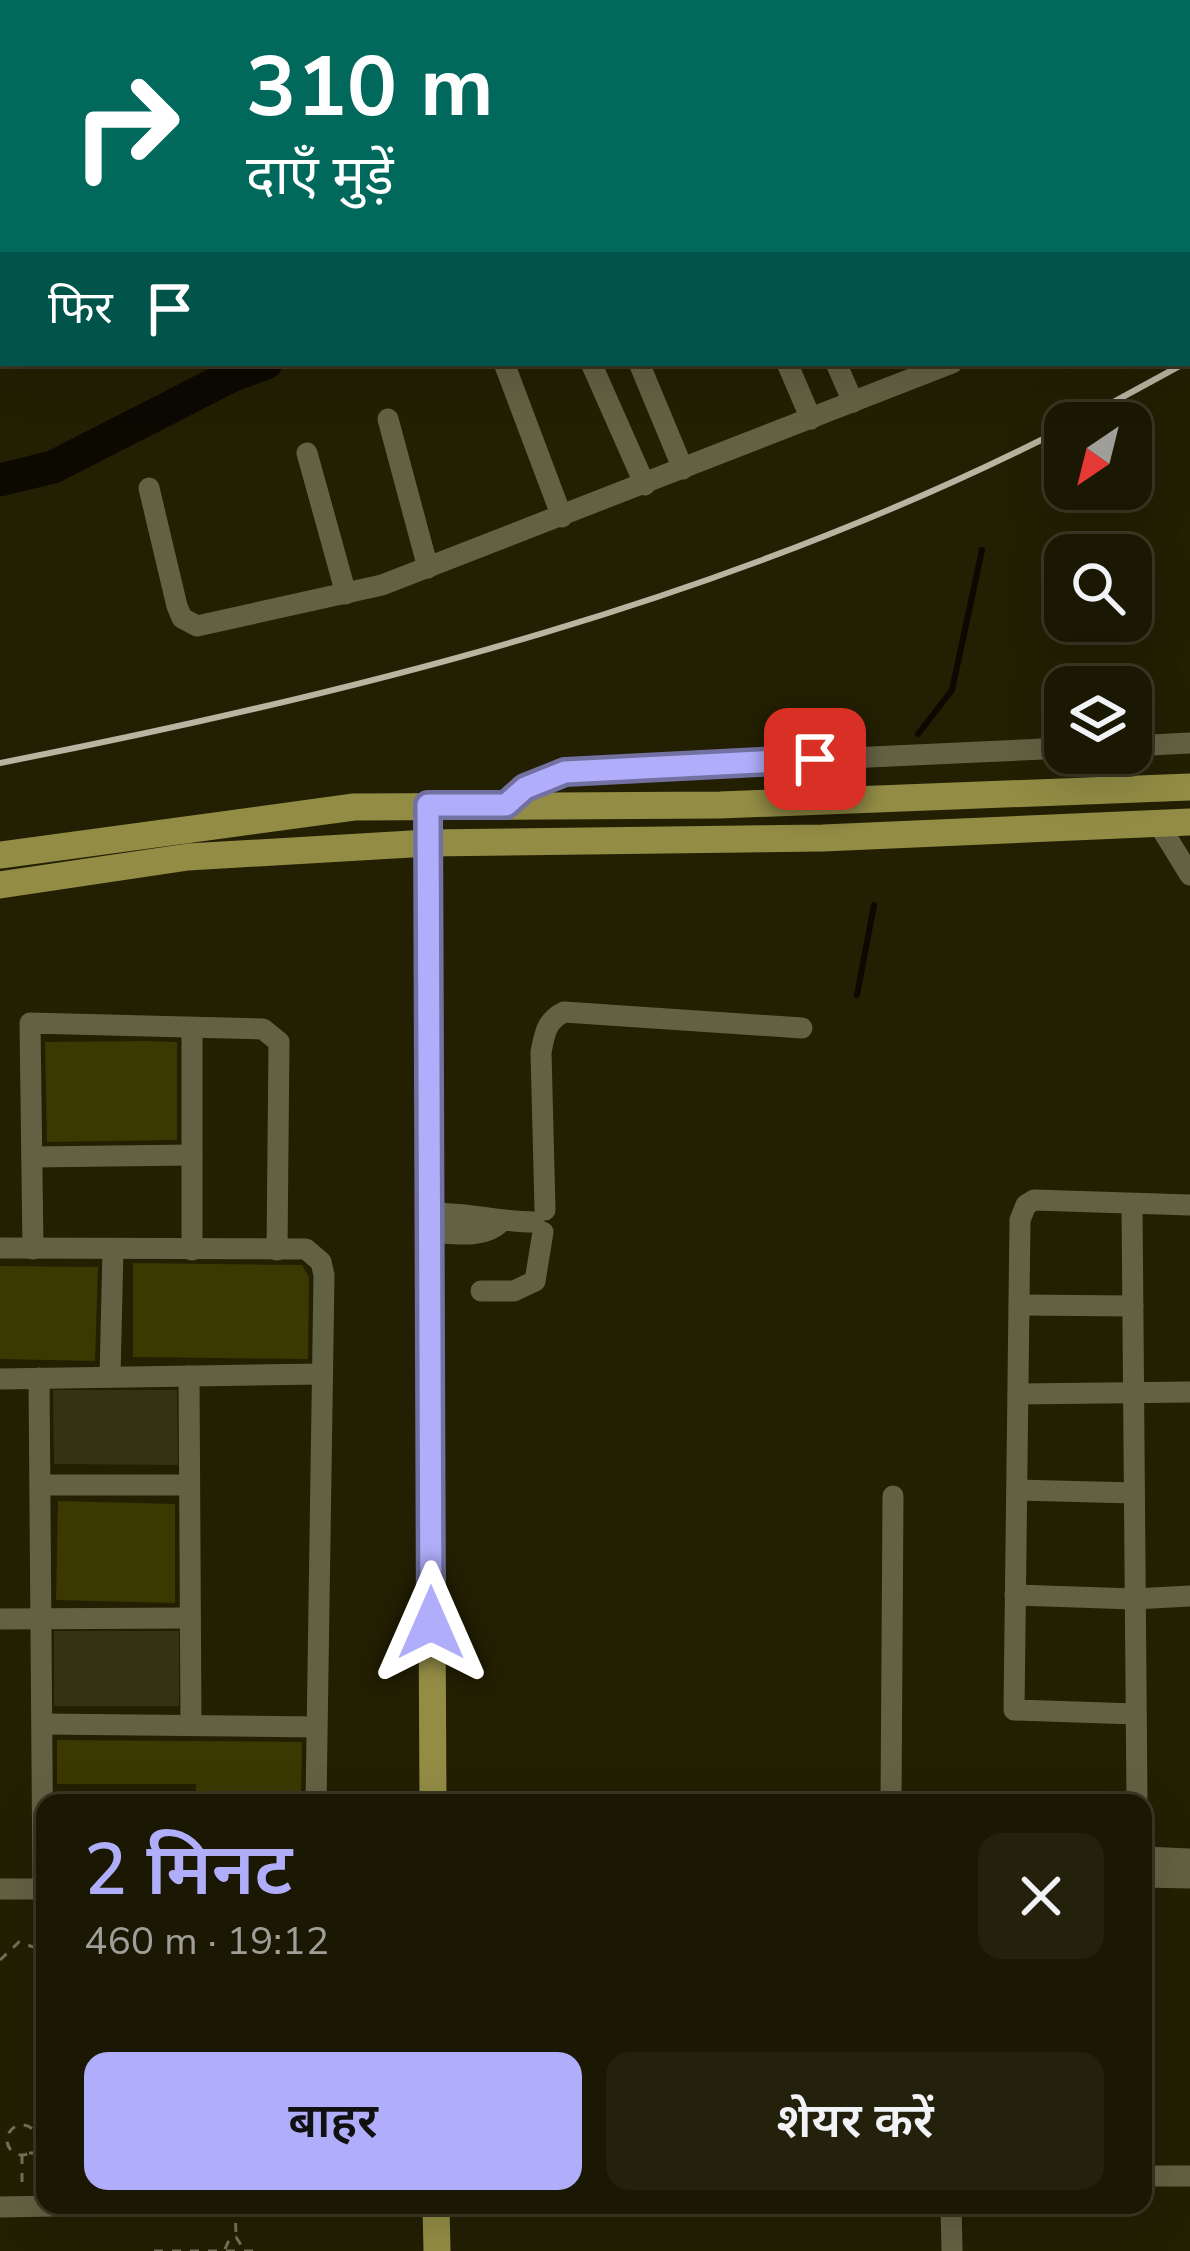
<!DOCTYPE html>
<html lang="hi">
<head>
<meta charset="utf-8">
<style>
	:root { --surface:#1a1702; --page:#23200c; --text:#f1f3f6; --muted:#9f9f99; --line:#383624; --accent:#b0aefa }
	body { margin:0; font-family:"Nunito Sans","Noto Sans Devanagari",sans-serif; background:var(--page); color:var(--text); height:100vh; display:flex; flex-direction:column; font-size:45px; white-space:nowrap }
	* { box-sizing:border-box; margin:0 }
	p { font-size:39px; color:var(--muted) }
	.icon { flex:none; width:66px; height:66px; fill:none; stroke:currentColor; stroke-width:2; stroke-linecap:round; stroke-linejoin:round }
	.map { position:relative; flex:1; overflow:hidden }
	.details { position:absolute; left:36px; top:1794px; width:1116px; height:420px; display:flex; flex-direction:column; background:var(--surface); border-radius:24px; box-shadow:0 12px 48px #0002,0 0 0 3px var(--line) }
	.details>* { flex:none }
	.top-card { position:absolute; left:0px; top:0px; width:1191px; height:366px; box-shadow:0 12px 48px #0002,0 0 0 3px var(--line); background:#00695c; color:#fff; overflow:hidden }
	.needle { width:78px; rotate:215deg }
	.buttons { position:absolute; left:1044px; top:402px; display:grid; gap:24px }
	.buttons a { display:grid; place-items:center; width:108px; height:108px; border-radius:24px; background:var(--surface); box-shadow:0 12px 48px #0002,0 0 0 3px var(--line); font-size:60px }
	.pin { position:absolute; display:grid; place-items:center; width:102px; height:102px; color:#fff; margin:-51px; border-radius:24px; box-shadow:0 6px 18px #0006 }
	.me { position:absolute; width:132px; margin:-66px; rotate:0deg; stroke-linejoin:round; filter:drop-shadow(0 0 9px #0008) }
	.turn { display:flex; align-items:center; gap:42px; height:252px; padding:0 48px; font-size:54px }
	.turn .icon { width:156px; height:156px; stroke-width:2.5 }
	.turn b { display:block; font-size:84px; line-height:102px }
	.then { display:flex; align-items:center; height:114px; padding:0 48px; background:#0003; gap:24px; font-size:45px }
	.round { display:grid; place-items:center; flex:none; width:126px; height:126px; border-radius:24px; background:var(--page) }
	.summary { display:flex; align-items:center; justify-content:space-between; height:204px; padding:0 48px }
	h1 { font-size:72px; font-weight:600; line-height:90px; color:var(--accent) }
	.primary-button { display:flex; gap:24px; margin-top:auto; padding:24px 48px }
	.primary-button a { flex:1; height:138px; border-radius:24px; background:var(--accent); color:#111; font-size:48px; font-weight:600; line-height:138px; text-align:center }
	.primary-button a+a { background:var(--page); color:var(--text) }
	.map>svg:first-child { display:block }
	.green { fill:#343212 }
	.lines { fill:none; stroke-linecap:round; stroke-linejoin:round }
	.stream { stroke:#0b0900; stroke-width:6 }
	.river { stroke:#0b0900; stroke-width:33 }
	.building { fill:#3c3802 }
	.path { stroke:#74715a; stroke-width:3; stroke-dasharray:9 9; stroke-linecap:butt }
	.minor { stroke:#636143; stroke-width:21 }
	.major { stroke:#928c45; stroke-width:27 }
	.rail { stroke:#b7b5a1; stroke-width:6 }
	.route-casing { stroke:#7271a2; stroke-width:30 }
	.route { stroke:#b0aefa; stroke-width:21 }
</style>
</head>
<body>
<div class="map">
<svg width="1190" height="2251" viewBox="0 0 1190 2251">
	<rect width="100%" height="100%" fill="#221f03"/>
	<g class="green">
		<path d="M53 1390H177L178 1465 54 1464Z"/>
		<rect x="54" y="1631" width="125" height="75"/>
	</g>
	<g class="lines">
		<g class="stream">
			<path d="M974 0 975 3"/>
			<path d="M918 734 952 690 982 550"/>
			<path d="M857 995 874 905"/>
		</g>
		<g class="river">
			<path d="M797 3 799 0"/>
			<path d="M0 480 53 467 233 375 266 363"/>
		</g>
	</g>
	<g class="building">
		<path d="M146 1041 177 1042V1140L47 1142 45 1042Z"/>
		<path d="M133 1263 302 1265 309 1277 308 1359 133 1357Z"/>
		<path d="M0 1266 98 1267 95 1361 0 1359Z"/>
		<path d="M58 1501 175 1504V1603L56 1600Z"/>
		<path d="M57 1740 302 1742 301 1803H196V1784H57Z"/>
	</g>
	<g class="lines">
		<g class="path">
			<path d="M0 1960 19 1942 45 1951"/>
			<circle cx="22" cy="2140" r="15"/>
			<path d="M34 2132 45 2121"/>
			<path d="M29 2153H45"/>
			<path d="M22 2155V2187"/>
			<path d="M235 2205 236 2235"/>
			<path d="M225 2249 230 2238 236 2237 243 2248"/>
			<path d="M154 2251H261"/>
		</g>
		<g class="minor">
			<path d="M1036 0 1037 3"/>
			<path d="M157 3 158 0"/>
			<path d="M322 3V0"/>
			<path d="M493 3V0"/>
			<path d="M595 3V0"/>
			<path d="M0 226 3 221"/>
			<path d="M1188 242 1190 240"/>
			<path d="M504 363 562 517"/>
			<path d="M591 363 645 485"/>
			<path d="M639 363 683 469"/>
			<path d="M787 363 811 419"/>
			<path d="M836 363 853 402"/>
			<path d="M388 419 428 568"/>
			<path d="M307 453 346 594"/>
			<path d="M149 488 177 606 182 618 197 626 382 585 952 363"/>
			<path d="M1131 746 1190 743"/>
			<path d="M506 805 538 780 565 771 1065 748"/>
			<path d="M1158 823 1190 875"/>
			<path d="M192 1028V1250"/>
			<path d="M32 1157 192 1155"/>
			<path d="M1132 1204 1137 1803"/>
			<path d="M545 1210 541 1052C545 1033 546 1021 564 1012L802 1028"/>
			<path d="M428 1213C465 1212 498 1222 534 1222"/>
			<path d="M428 1232C453 1233 483 1240 501 1222"/>
			<path d="M0 1248 306 1249 321 1262 324 1275 316 1803"/>
			<path d="M33 1249 30 1023 263 1029 279 1042 277 1250"/>
			<path d="M481 1291H514L535 1281 543 1232"/>
			<path d="M1019 1305 1133 1306"/>
			<path d="M189 1376 191 1725"/>
			<path d="M110 1377 113 1249"/>
			<path d="M39 1378 43 1889"/>
			<path d="M0 1379 320 1374"/>
			<path d="M1018 1394 1190 1392"/>
			<path d="M40 1485H189"/>
			<path d="M1017 1490 1134 1493"/>
			<path d="M1015 1595 1134 1599 1190 1596"/>
			<path d="M0 1619 190 1618"/>
			<path d="M1136 1714 1014 1710 1020 1220 1026 1205 1034 1200 1190 1205"/>
			<path d="M44 1724 316 1727"/>
			<path d="M891 1803 893 1496"/>
			<path d="M1143 1857 1190 1859"/>
			<path d="M1143 1877 1190 1878"/>
			<path d="M0 1889H45"/>
			<path d="M1143 2176H1190"/>
			<path d="M951 2205 952 2251"/>
			<path d="M0 2207 111 2205"/>
		</g>
		<g class="major">
			<path d="M428 827 433 1803"/>
			<path d="M0 855 354 807 720 805 1190 787"/>
			<path d="M0 885 188 857 428 843 823 838 1190 822"/>
			<path d="M436 2205 437 2251"/>
		</g>
		<g class="rail">
			<path d="M1075 423 1185 363"/>
			<path d="M0 763C367 691 730 599 1065 428"/>
		</g>
	</g>
	<g class="lines">
		<g class="route-casing">
			<path id="route" d="M431 1623 428 805H506L525 788 565 772 815 759"/>
		</g>
		<use href="#route" class="route"/>
	</g>
</svg>
<div class="buttons">
<a><svg class="needle" viewBox="-14 -14 28 28"><path d="M0-13l5 13h-10z" fill="#e53935"/><path d="M0 13l5-13h-10z" fill="#9f9f99"/></svg></a>
<a><svg class="icon" aria-label="search" viewBox="0 0 24 24"><circle cx="10" cy="10" r="6"/><path d="M15 15l6 6"/></svg></a>
<a><svg class="icon" aria-label="layers" viewBox="0 0 24 24"><path d="M12 4l9 5-9 5-9-5zM3 14l9 5 9-5"/></svg></a>
</div>
<div class="pin" style="left:815px;top:759px;background:#d93025"><svg class="icon" aria-label="arrive" viewBox="0 0 24 24"><path d="M6 21V4h12l-3 4 3 4H6"/></svg></div>
<svg class="me" style="left:431px;top:1623px" viewBox="-20 -20 40 40"><path d="M0-17L14 15 0 8-14 15z" fill="#b0aefa" stroke="#fff" stroke-width="4"/></svg>
<div class="top-card">
<div class="turn"><svg class="icon" aria-label="right" viewBox="0 0 24 24"><path d="M7 20v-9h11M14 6l5 5-5 5"/></svg><div><b>310 m</b>दाएँ मुड़ें</div></div>
<div class="then">फिर<svg class="icon" aria-label="arrive" viewBox="0 0 24 24"><path d="M6 21V4h12l-3 4 3 4H6"/></svg></div>
</div>
<section class="details">
<div class="summary"><div><h1>2 मिनट</h1><p>460 m · 19:12</p></div><a class="round"><svg class="icon" aria-label="close" viewBox="0 0 24 24"><path d="M6 6l12 12M18 6L6 18"/></svg></a></div>
<div class="primary-button"><a>बाहर</a><a>शेयर करें</a></div>
</section>
</div>
</body>
</html>
